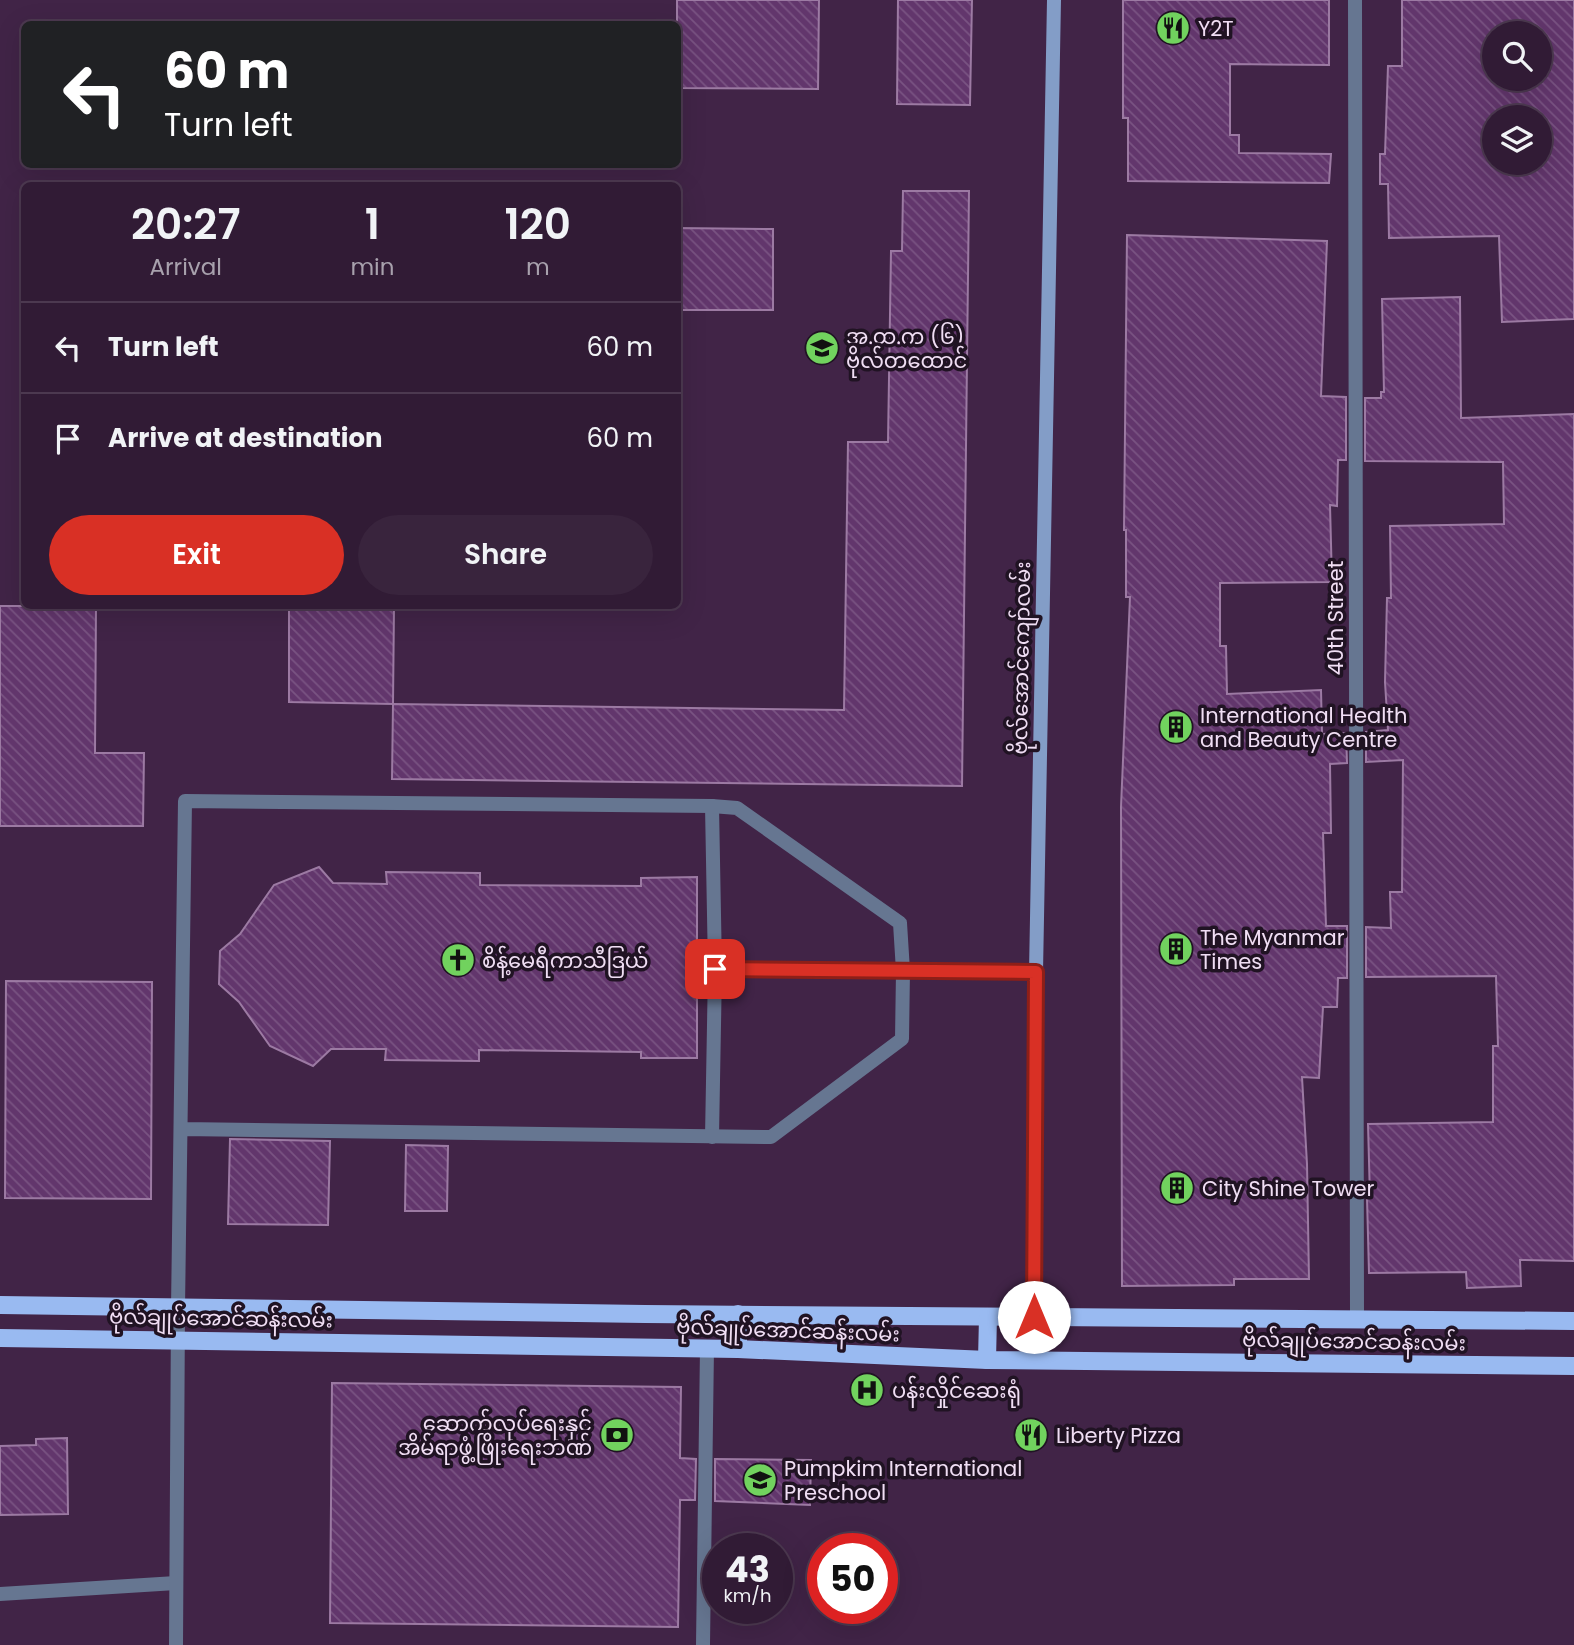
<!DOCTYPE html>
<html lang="en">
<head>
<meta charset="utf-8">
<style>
	:root { --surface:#311b35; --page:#39243d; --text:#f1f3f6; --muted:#a8a1ad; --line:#4c3950; --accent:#d93025 }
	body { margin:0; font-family:Poppins,"Noto Sans Myanmar",sans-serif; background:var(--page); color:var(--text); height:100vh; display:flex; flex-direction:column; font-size:26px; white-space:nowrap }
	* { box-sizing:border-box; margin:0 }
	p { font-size:23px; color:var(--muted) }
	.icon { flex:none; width:38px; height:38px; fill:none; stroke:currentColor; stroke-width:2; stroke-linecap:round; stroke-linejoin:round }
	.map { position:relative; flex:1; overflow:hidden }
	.side { position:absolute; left:21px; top:182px; width:660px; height:427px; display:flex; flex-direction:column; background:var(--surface); border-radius:10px; box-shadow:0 7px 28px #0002,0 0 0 2px var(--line) }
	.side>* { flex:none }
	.hud { position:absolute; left:21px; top:21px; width:660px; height:147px; border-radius:10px; box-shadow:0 7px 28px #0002,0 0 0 2px var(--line); background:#202124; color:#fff; overflow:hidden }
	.controls { position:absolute; left:1482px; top:21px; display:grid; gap:14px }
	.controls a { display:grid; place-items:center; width:70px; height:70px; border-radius:50%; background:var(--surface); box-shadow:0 7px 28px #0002,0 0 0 2px var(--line); font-size:35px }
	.speed { position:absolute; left:702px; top:1533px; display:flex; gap:14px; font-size:35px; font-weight:700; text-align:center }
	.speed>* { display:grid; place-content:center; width:91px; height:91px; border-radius:50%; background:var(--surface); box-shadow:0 7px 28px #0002,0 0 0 2px var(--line); line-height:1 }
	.speed small { font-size:18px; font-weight:400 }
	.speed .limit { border:10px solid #d22; background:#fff; color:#111 }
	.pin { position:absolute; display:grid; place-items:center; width:60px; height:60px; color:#fff; margin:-30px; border-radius:14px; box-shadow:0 4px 10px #0006 }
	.me { position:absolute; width:77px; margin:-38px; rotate:0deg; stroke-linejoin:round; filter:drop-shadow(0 0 5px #0008) }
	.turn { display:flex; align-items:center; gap:24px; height:147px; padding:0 28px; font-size:32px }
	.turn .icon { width:91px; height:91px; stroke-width:2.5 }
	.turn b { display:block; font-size:49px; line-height:60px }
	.eta { display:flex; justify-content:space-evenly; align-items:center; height:119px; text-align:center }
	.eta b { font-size:42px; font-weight:600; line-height:49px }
	.cta { display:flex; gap:14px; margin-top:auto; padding:14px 28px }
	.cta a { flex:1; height:80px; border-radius:42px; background:var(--accent); color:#fff; font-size:28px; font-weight:600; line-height:80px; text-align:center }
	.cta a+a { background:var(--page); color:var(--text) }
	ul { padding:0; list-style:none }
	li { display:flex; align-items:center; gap:21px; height:91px; padding:0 28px; border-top:2px solid var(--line) }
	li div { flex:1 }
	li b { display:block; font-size:26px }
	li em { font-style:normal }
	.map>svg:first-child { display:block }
	.building { fill:url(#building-back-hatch); stroke:#9c7aa3; stroke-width:2; fill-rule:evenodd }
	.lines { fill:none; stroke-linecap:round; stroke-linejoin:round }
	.lane { stroke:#667691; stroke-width:14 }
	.street { stroke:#667691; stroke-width:14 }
	.secondary { stroke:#839dc7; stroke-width:14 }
	.primary { stroke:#99baf1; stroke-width:18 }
	.route-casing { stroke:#8d1f18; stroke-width:18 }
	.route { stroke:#d93025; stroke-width:12 }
	.labels { text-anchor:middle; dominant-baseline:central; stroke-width:7; stroke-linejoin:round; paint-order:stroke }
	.poi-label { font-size:21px; fill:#f0def4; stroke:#201323; text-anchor:start }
	.street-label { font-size:21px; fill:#f0def4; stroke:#201323 }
</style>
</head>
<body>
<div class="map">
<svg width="1574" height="1645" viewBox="0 0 1574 1645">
	<defs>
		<pattern id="building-back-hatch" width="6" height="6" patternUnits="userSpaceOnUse" patternTransform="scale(1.75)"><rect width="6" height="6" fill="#62366c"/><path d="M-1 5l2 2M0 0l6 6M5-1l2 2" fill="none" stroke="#795382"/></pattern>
	</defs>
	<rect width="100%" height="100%" fill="#412447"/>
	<g class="building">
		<path d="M677 0H819L818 89 677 88Z"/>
		<path d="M898 0H972L970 105 897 104Z"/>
		<path d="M1123 0H1329V65L1230 64V135H1239V153L1331 154 1329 183 1128 181V118H1123Z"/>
		<path d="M1402 0H1574V319L1502 322 1499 236 1389 238 1388 184H1380V154H1385L1388 66H1402ZM1494 33H1540V79H1494ZM1494 117H1540V163H1494Z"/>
		<path d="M903 191H969L962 786 392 779 393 704 844 710 848 442H888L891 251H902Z"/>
		<path d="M677 228 773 229V310H677Z"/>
		<path d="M1127 235 1327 241 1321 396 1346 397V460H1338L1337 506 1330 505 1332 582 1220 583V646H1226L1227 694 1321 690 1322 734 1346 733 1347 763 1330 764 1331 833H1323L1326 926H1347V978H1338L1337 1007H1323L1319 1078 1302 1077 1307 1164 1309 1279H1234V1285L1122 1286 1121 807 1130 597H1126V530H1124Z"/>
		<path d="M1460 297 1461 418 1574 414V1261L1520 1260 1521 1286 1467 1288 1466 1272 1369 1273 1367 1198H1370L1368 1124 1493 1122V1046H1498L1496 976 1366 977V927L1391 928 1390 892H1402L1403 760 1366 762V732L1388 730 1385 682 1387 598H1391L1390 526 1504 524 1503 462 1365 461V398H1381V392H1384L1382 299Z"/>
		<path d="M0 606H96L95 753H144L143 826H0Z"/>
		<path d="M289 606H394L393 704 289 702Z"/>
		<path d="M319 867 333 883 387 884 386 872 480 873V885L641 886V878L697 877V959L689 964 687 970 692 977 697 979V1058H641V1052L479 1050V1061L385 1060 386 1049H331L313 1066 270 1046 239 1002 219 984 220 951 240 934 274 885Z"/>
		<path d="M6 981 152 982 151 1199 5 1198Z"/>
		<path d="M230 1139 330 1141 328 1225 228 1224Z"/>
		<path d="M406 1145 448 1146 447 1211H405Z"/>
		<path d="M332 1383 681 1387 680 1458 696 1459 695 1500H680L678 1627 330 1623Z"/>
		<path d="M67 1438 68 1514 0 1515V1446L36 1445V1439Z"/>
		<path d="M715 1459 811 1460 810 1505 715 1501Z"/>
	</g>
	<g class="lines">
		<g class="lane">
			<path d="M697 969 1036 972"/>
			<path d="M712 1137 715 969 712 806"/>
			<path d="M178 1308 185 801 712 806 737 808 900 923 903 971 902 1039 771 1137 182 1129"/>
		</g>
		<g class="street">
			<path d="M1355 0 1357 1319"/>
			<path d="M0 1594 176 1583"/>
			<path d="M176 1645 178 1308"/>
			<path d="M703 1645 707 1348"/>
		</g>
		<path class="secondary" d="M1034 1317 1036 972 1054 0"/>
		<g class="primary">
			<path d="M0 1305 645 1314 1574 1321"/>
			<path d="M0 1338 738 1349 987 1360 1574 1366"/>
			<path d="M738 1349V1314"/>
			<path d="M987 1360 988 1317"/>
		</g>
	</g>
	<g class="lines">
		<g class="route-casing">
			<path id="route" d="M715 969 1036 972 1034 1317"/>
		</g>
		<use href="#route" class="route"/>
	</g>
	<defs>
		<g id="restaurant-disc" transform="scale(1.75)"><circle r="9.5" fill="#71d25e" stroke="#201323"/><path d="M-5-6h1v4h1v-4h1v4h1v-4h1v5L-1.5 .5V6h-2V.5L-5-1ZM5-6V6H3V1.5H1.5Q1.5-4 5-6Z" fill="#111"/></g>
		<g id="school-disc" transform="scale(1.75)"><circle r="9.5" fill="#71d25e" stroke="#201323"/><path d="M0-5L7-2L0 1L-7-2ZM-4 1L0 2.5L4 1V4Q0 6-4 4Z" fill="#111"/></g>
		<g id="building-disc" transform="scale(1.75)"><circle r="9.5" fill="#71d25e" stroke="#201323"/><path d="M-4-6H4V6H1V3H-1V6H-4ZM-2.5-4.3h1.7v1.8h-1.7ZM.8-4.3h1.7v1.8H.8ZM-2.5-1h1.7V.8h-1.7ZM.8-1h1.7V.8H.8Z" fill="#111"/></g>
		<g id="church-disc" transform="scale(1.75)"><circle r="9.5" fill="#71d25e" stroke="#201323"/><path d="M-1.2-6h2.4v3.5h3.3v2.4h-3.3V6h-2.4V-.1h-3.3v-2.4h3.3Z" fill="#111"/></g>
		<g id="hospital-disc" transform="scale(1.75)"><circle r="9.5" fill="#71d25e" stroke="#201323"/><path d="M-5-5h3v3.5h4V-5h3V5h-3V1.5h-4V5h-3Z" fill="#111"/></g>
		<g id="bank-disc" transform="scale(1.75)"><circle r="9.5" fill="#71d25e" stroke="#201323"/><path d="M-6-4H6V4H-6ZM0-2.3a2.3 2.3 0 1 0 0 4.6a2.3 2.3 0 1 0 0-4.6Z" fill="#111"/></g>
	</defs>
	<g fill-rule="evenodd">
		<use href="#restaurant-disc" x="1173" y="28"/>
		<use href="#school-disc" x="822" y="348"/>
		<use href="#building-disc" x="1176" y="727"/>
		<use href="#building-disc" x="1176" y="949"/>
		<use href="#church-disc" x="458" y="960"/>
		<use href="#building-disc" x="1177" y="1188"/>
		<use href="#hospital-disc" x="867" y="1390"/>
		<use href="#bank-disc" x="617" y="1435"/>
		<use href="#restaurant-disc" x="1031" y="1435"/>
		<use href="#school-disc" x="760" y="1480"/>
	</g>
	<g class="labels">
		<g class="poi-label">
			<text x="1198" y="28">Y2T</text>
			<text x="846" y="336">အ.ထ.က (၆)<tspan x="846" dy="24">ဗိုလ်တထောင်</tspan></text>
			<text x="1200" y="715">International Health<tspan x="1200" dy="24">and Beauty Centre</tspan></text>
			<text x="1200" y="937">The Myanmar<tspan x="1200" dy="24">Times</tspan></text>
			<text x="482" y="960">စိန့်မေရီကာသီဒြယ်</text>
			<text x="1202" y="1188">City Shine Tower</text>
			<text x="892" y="1390">ပန်းလှိုင်ဆေးရုံ</text>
			<text x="592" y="1423" text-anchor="end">ဆောက်လုပ်ရေးနှင့်<tspan x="592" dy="24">အိမ်ရာဖွံ့ဖြိုးရေးဘဏ်</tspan></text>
			<text x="1056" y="1435">Liberty Pizza</text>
			<text x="784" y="1468">Pumpkim International<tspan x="784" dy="24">Preschool</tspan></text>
		</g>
		<g class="street-label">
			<text transform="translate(1335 618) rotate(-90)">40th Street</text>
			<text transform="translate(1021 658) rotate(-89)">ဗိုလ်အောင်ကျော်လမ်း</text>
			<text transform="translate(221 1318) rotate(1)">ဗိုလ်ချုပ်အောင်ဆန်းလမ်း</text>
			<text transform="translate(788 1330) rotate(2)">ဗိုလ်ချုပ်အောင်ဆန်းလမ်း</text>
			<text transform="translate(1354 1341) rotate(1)">ဗိုလ်ချုပ်အောင်ဆန်းလမ်း</text>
		</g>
	</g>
</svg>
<div class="controls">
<a><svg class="icon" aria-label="search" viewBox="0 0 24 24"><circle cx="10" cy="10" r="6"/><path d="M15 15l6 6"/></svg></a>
<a><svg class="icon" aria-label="layers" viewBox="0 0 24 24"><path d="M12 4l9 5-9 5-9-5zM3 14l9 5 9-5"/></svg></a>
</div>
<div class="speed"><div>43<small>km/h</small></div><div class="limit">50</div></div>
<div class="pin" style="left:715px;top:969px;background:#d93025"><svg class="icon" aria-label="arrive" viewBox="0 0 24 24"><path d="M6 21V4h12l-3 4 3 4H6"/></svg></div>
<svg class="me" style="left:1034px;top:1317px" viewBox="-20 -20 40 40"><circle r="19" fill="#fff"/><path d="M0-13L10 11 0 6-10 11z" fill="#d93025"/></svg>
<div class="hud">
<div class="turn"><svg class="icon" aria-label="left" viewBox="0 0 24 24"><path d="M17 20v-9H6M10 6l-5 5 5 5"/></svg><div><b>60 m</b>Turn left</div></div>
</div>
<section class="side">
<div class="eta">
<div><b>20:27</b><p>Arrival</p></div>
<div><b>1</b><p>min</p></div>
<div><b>120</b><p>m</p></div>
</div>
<ul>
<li><svg class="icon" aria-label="left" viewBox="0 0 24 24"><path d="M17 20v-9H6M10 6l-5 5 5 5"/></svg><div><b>Turn left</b></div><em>60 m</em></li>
<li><svg class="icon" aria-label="arrive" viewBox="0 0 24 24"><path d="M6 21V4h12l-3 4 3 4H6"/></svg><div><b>Arrive at destination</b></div><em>60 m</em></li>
</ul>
<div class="cta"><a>Exit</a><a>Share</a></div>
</section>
</div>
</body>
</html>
